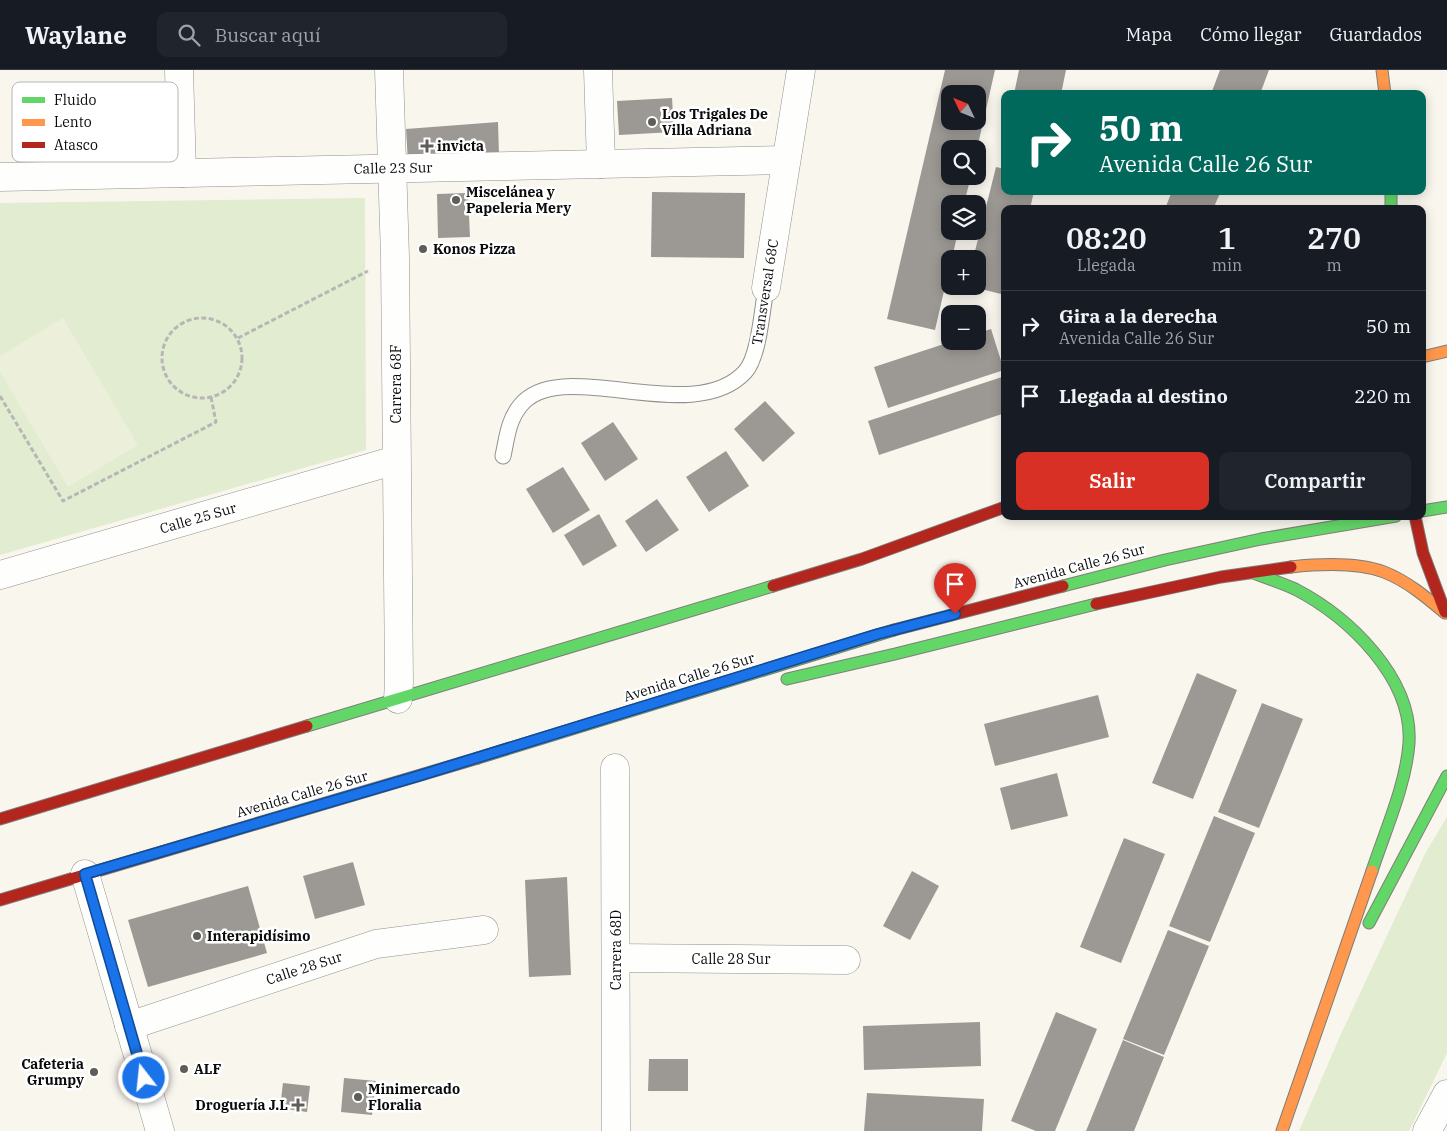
<!DOCTYPE html>
<html lang="es">
<head>
<meta charset="utf-8">
<style>
	:root { --surface:#171b24; --page:#20242c; --text:#f1f3f6; --muted:#9ea1a6; --line:#363941; --accent:#d93025 }
	body { margin:0; font-family:"IBM Plex Serif",serif; background:var(--page); color:var(--text); height:100vh; display:flex; flex-direction:column; font-size:19px; white-space:nowrap }
	* { box-sizing:border-box; margin:0 }
	p { font-size:16px; color:var(--muted) }
	.icon { flex:none; width:28px; height:28px; fill:none; stroke:currentColor; stroke-width:2; stroke-linecap:round; stroke-linejoin:round }
	.map { position:relative; flex:1; overflow:hidden }
	.details { position:absolute; left:1001px; top:135px; width:425px; height:315px; display:flex; flex-direction:column; background:var(--surface); border-radius:10px; box-shadow:0 2px 12px #0003 }
	.details>* { flex:none }
	.hud { position:absolute; left:1001px; top:20px; width:425px; height:105px; border-radius:10px; box-shadow:0 2px 12px #0003; background:#00695c; color:#fff; overflow:hidden }
	.needle { width:32px; rotate:313deg }
	.tools { position:absolute; left:941px; top:15px; display:grid; gap:10px }
	.tools a { display:grid; place-items:center; width:45px; height:45px; border-radius:10px; background:var(--surface); box-shadow:0 2px 12px #0003; font-size:25px }
	.pin { position:absolute; display:grid; place-items:center; width:42px; height:42px; color:#fff; margin:-51px -21px; border-radius:50% 50% 50% 0; rotate:-45deg; box-shadow:0 0 5px #0007 }
	.pin .icon { rotate:45deg }
	.me { position:absolute; width:55px; margin:-28px; rotate:344deg; stroke-linejoin:round; filter:drop-shadow(0 0 4px #0008) }
	.turn { display:flex; align-items:center; gap:18px; height:105px; padding:0 15px; font-size:22px }
	.turn .icon { width:65px; height:65px; stroke-width:2.5 }
	.turn b { display:block; font-size:35px; line-height:42px }
	.eta { display:flex; justify-content:space-evenly; align-items:center; height:85px; text-align:center }
	.eta b { font-size:30px; font-weight:600; line-height:35px }
	.action { display:flex; gap:10px; margin-top:auto; padding:10px 15px }
	.action a { flex:1; height:58px; border-radius:10px; background:var(--accent); color:#fff; font-size:20px; font-weight:600; line-height:58px; text-align:center }
	.action a+a { background:var(--page); color:var(--text) }
	ul { padding:0; list-style:none }
	li { display:flex; align-items:center; gap:15px; height:70px; padding:0 15px; border-top:1px solid var(--line) }
	li div { flex:1 }
	li b { display:block; font-size:19px }
	li em { font-style:normal }
	header { display:flex; align-items:center; gap:30px; box-sizing:border-box; height:70px; padding:0 25px; background:var(--surface); border-bottom:1px solid var(--line) }
	header strong { font-size:24px }
	nav { display:flex; gap:28px; margin-inline-start:auto; font-size:18px }
	.search { width:350px; height:45px; background:var(--page); display:flex; align-items:center; gap:12px; box-sizing:border-box; padding:0 18px; border-radius:10px; color:var(--muted); font-size:19px }
	.map>svg:first-child { display:block }
	.green { fill:#e2ecd0 }
	.pitch { fill:#ecf0da }
	.building { fill:#9c9994; fill-rule:evenodd }
	.lines { fill:none; stroke-linecap:round; stroke-linejoin:round }
	.lane-casing { stroke:#92918d; stroke-width:17 }
	.street-casing { stroke:#92918d; stroke-width:29 }
	.fast-casing { stroke:#7f7e7a; stroke-width:13 }
	.slow-casing { stroke:#7f7e7a; stroke-width:13 }
	.jam-casing { stroke:#7f7e7a; stroke-width:13 }
	.path { stroke:#b7b6b5; stroke-width:3; stroke-dasharray:5 2.5; stroke-linecap:butt }
	.lane { stroke:#fefefc; stroke-width:15 }
	.street { stroke:#fefefc; stroke-width:28 }
	.fast { stroke:#63d668; stroke-width:11 }
	.slow { stroke:#ff974d; stroke-width:11 }
	.jam { stroke:#b3261e; stroke-width:11 }
	.route-casing { stroke:#114b97; stroke-width:12 }
	.route { stroke:#1a73e8; stroke-width:9 }
	.poi-dot { fill:#5e5d5a; stroke:#fff; stroke-width:2 }
	.labels { text-anchor:middle; dominant-baseline:central; stroke-width:5; stroke-linejoin:round; paint-order:stroke }
	.poi-label { font-size:14px; font-weight:bold; fill:#0b0b0b; stroke:#fff; text-anchor:start }
	.street-label { font-size:14px; fill:#0b0b0b; stroke:#fff }
	.key { fill:#fff; stroke:#b6b6b6; stroke-width:1 }
	.key-label { font-size:14px; fill:#0b0b0b }
</style>
</head>
<body>
<header>
<strong>Waylane</strong>
<div class="search"><svg class="icon" aria-label="search" viewBox="0 0 24 24"><circle cx="10" cy="10" r="6"/><path d="M15 15l6 6"/></svg>Buscar aquí</div>
<nav><a>Mapa</a><a>Cómo llegar</a><a>Guardados</a></nav>
</header>
<div class="map">
<svg width="1447" height="1061" viewBox="0 0 1447 1061">
	<rect width="100%" height="100%" fill="#f9f6ee"/>
	<g class="green">
		<path d="M365 128 366 380 0 485V133Z"/>
		<path d="M1447 747V983L1409 1061H1299L1341 964 1426 782Z"/>
	</g>
	<path class="pitch" d="M63 248 138 375 68 417 0 302V286Z"/>
	<g class="building">
		<path d="M945 0H995L977 79H950V106H971L964 134H950V161H958L952 189H950V195L935 260 887 249ZM950 24H978V51H950Z"/>
		<path d="M1019 0H1066L1061 24H1014Z"/>
		<path d="M1220 0H1269L1260 24H1211Z"/>
		<path d="M672 28 674 62 619 65 617 31Z"/>
		<path d="M498 52 499 85 408 92 406 59Z"/>
		<path d="M996 97 1005 99V121H1034L1030 139H1005V225L973 217 978 216V189H973Z"/>
		<path d="M1172 121H1221L1213 139H1165Z"/>
		<path d="M652 122 745 123 744 188 651 187Z"/>
		<path d="M468 123 470 167 438 168 437 124Z"/>
		<path d="M991 259 1004 300 888 338 874 297 953 271H978V263Z"/>
		<path d="M1005 306V343L879 385 868 351Z"/>
		<path d="M765 331 795 363 763 392 734 359Z"/>
		<path d="M613 352 638 389 605 411 581 373Z"/>
		<path d="M726 381 749 416 709 442 686 407Z"/>
		<path d="M563 397 590 440 553 463 526 419Z"/>
		<path d="M657 429 679 460 646 482 625 451Z"/>
		<path d="M599 444 617 476 583 496 564 465Z"/>
		<path d="M1197 603 1237 620 1193 729 1152 713Z"/>
		<path d="M1098 625 1109 667 995 696 984 654Z"/>
		<path d="M1262 633 1303 649 1259 758 1218 742Z"/>
		<path d="M1057 703 1068 746 1011 760 1000 718Z"/>
		<path d="M1214 746 1255 763 1210 872 1169 856Z"/>
		<path d="M1124 768 1165 784 1121 893 1080 877Z"/>
		<path d="M353 792 365 835 315 849 303 806Z"/>
		<path d="M912 801 939 816 910 870 883 856Z"/>
		<path d="M567 807 571 905 529 907 525 810Z"/>
		<path d="M248 816 267 883 148 917 128 850Z"/>
		<path d="M1168 860 1209 876 1164 985 1123 969Z"/>
		<path d="M1056 942 1097 959 1055 1061H1036L1011 1051Z"/>
		<path d="M980 952 981 996 864 1000 863 956Z"/>
		<path d="M1123 970 1164 987 1134 1061H1086Z"/>
		<path d="M649 989H688V1021H648Z"/>
		<path d="M344 1008 376 1011 372 1045 341 1042Z"/>
		<path d="M283 1013 310 1016 307 1042 280 1038Z"/>
		<path d="M867 1023 984 1029 982 1061H864Z"/>
	</g>
	<g class="lines">
		<g class="lane-casing">
			<path id="lane" d="M503 386C507 368 508 351 520 336 560 284 692 359 745 302 759 287 762 240 766 218"/>
		</g>
		<g class="street-casing">
			<g id="street">
				<path d="M179 0 182 103"/>
				<path d="M389 0 395 187 399 612 398 629"/>
				<path d="M598 0 601 94"/>
				<path d="M0 107 786 90"/>
				<path d="M766 218 801 0"/>
				<path d="M0 505 396 390"/>
				<path d="M615 698 616 1061"/>
				<path d="M85 804 160 1061"/>
				<path d="M616 888 846 890"/>
				<path d="M129 956 376 874 484 860"/>
				<path d="M1427 1061 1447 1024"/>
			</g>
		</g>
		<g class="fast-casing">
			<g id="fast">
				<path d="M1391 121V139"/>
				<path d="M1422 441 1447 437"/>
				<path d="M1253 503C1267 508 1282 513 1295 519 1349 547 1413 608 1409 673 1406 715 1385 761 1372 801"/>
				<path d="M1063 516 1165 490 1261 469 1396 446"/>
				<path d="M787 609 895 584 1096 534"/>
				<path d="M307 656 773 516"/>
				<path d="M478 688 894 560"/>
				<path d="M1369 853 1447 706"/>
			</g>
		</g>
		<g class="slow-casing">
			<g id="slow">
				<path d="M1382 0 1385 24"/>
				<path d="M1422 287 1447 281"/>
				<path d="M1291 497C1319 494 1357 492 1384 502 1407 511 1426 527 1445 543"/>
				<path d="M225 763 478 688"/>
				<path d="M1282 1061 1372 801"/>
			</g>
		</g>
		<g class="jam-casing">
			<g id="jam">
				<path d="M1415 446 1423 483 1445 542"/>
				<path d="M773 516 862 489 1005 437"/>
				<path d="M1096 534 1221 507 1291 497"/>
				<path d="M894 560 1063 516"/>
				<path d="M0 749 307 656"/>
				<path d="M0 830 225 763"/>
			</g>
		</g>
		<g class="path">
			<circle cx="202" cy="288" r="40"/>
			<path d="M238 268 368 201"/>
			<path d="M0 326 63 431 216 352 211 327"/>
		</g>
		<use href="#lane" class="lane"/>
		<use href="#street" class="street"/>
		<use href="#fast" class="fast"/>
		<use href="#slow" class="slow"/>
		<use href="#jam" class="jam"/>
	</g>
	<g class="lines">
		<g class="route-casing">
			<path id="route" d="M144 1008 85 804 418 706 878 564 955 544"/>
		</g>
		<use href="#route" class="route"/>
	</g>
	<g class="poi-dot">
		<circle cx="652" cy="52" r="5"/>
		<path d="M424.5 68.5h5v5h5v5h-5v5h-5v-5h-5v-5h5z"/>
		<circle cx="456" cy="130" r="5"/>
		<circle cx="423" cy="179" r="5"/>
		<circle cx="197" cy="866" r="5"/>
		<circle cx="184" cy="999" r="5"/>
		<circle cx="94" cy="1002" r="5"/>
		<circle cx="358" cy="1027" r="5"/>
		<path d="M295.5 1027.5h5v5h5v5h-5v5h-5v-5h-5v-5h5z"/>
	</g>
	<g class="labels">
		<g class="poi-label">
			<text x="662" y="44">Los Trigales De<tspan x="662" dy="16">Villa Adriana</tspan></text>
			<text x="437" y="76">invicta</text>
			<text x="466" y="122">Miscelánea y<tspan x="466" dy="16">Papeleria Mery</tspan></text>
			<text x="433" y="179">Konos Pizza</text>
			<text x="207" y="866">Interapidísimo</text>
			<text x="84" y="994" text-anchor="end">Cafeteria<tspan x="84" dy="16">Grumpy</tspan></text>
			<text x="194" y="999">ALF</text>
			<text x="368" y="1019">Minimercado<tspan x="368" dy="16">Floralia</tspan></text>
			<text x="288" y="1035" text-anchor="end">Droguería J.L</text>
		</g>
		<g class="street-label">
			<text transform="translate(393 98) rotate(-1)">Calle 23 Sur</text>
			<text transform="translate(765 222) rotate(-81)">Transversal 68C</text>
			<text transform="translate(396 314) rotate(-90)">Carrera 68F</text>
			<text transform="translate(198 448) rotate(-16)">Calle 25 Sur</text>
			<text transform="translate(1079 496) rotate(-15)">Avenida Calle 26 Sur</text>
			<text transform="translate(689 607) rotate(-17)">Avenida Calle 26 Sur</text>
			<text transform="translate(302 724) rotate(-16)">Avenida Calle 26 Sur</text>
			<text transform="translate(616 880) rotate(-90)">Carrera 68D</text>
			<text x="731" y="889">Calle 28 Sur</text>
			<text transform="translate(304 898) rotate(-18)">Calle 28 Sur</text>
		</g>
	</g>
	<rect x="12" y="12" width="166" height="80" rx="8" class="key"/>
	<rect x="22" y="27" width="23" height="6" fill="#63d668"/>
	<rect x="22" y="49" width="23" height="7" fill="#ff974d"/>
	<rect x="22" y="72" width="23" height="6" fill="#b3261e"/>
	<g class="key-label">
		<text x="54" y="35">Fluido</text>
		<text x="54" y="57">Lento</text>
		<text x="54" y="80">Atasco</text>
	</g>
</svg>
<div class="tools">
<a><svg class="needle" viewBox="-14 -14 28 28"><path d="M0-13l5 13h-10z" fill="#e53935"/><path d="M0 13l5-13h-10z" fill="#9ea1a6"/></svg></a>
<a><svg class="icon" aria-label="search" viewBox="0 0 24 24"><circle cx="10" cy="10" r="6"/><path d="M15 15l6 6"/></svg></a>
<a><svg class="icon" aria-label="layers" viewBox="0 0 24 24"><path d="M12 4l9 5-9 5-9-5zM3 14l9 5 9-5"/></svg></a>
<a>+</a>
<a>−</a>
</div>
<div class="pin" style="left:955px;top:544px;background:#d93025"><svg class="icon" aria-label="arrive" viewBox="0 0 24 24"><path d="M6 21V4h12l-3 4 3 4H6"/></svg></div>
<svg class="me" style="left:144px;top:1008px" viewBox="-20 -20 40 40"><circle r="17" fill="#1a73e8" stroke="#fff" stroke-width="3"/><path d="M0-11L8 9 0 5-8 9z" fill="#fff"/></svg>
<div class="hud">
<div class="turn"><svg class="icon" aria-label="right" viewBox="0 0 24 24"><path d="M7 20v-9h11M14 6l5 5-5 5"/></svg><div><b>50 m</b>Avenida Calle 26 Sur</div></div>
</div>
<section class="details">
<div class="eta">
<div><b>08:20</b><p>Llegada</p></div>
<div><b>1</b><p>min</p></div>
<div><b>270</b><p>m</p></div>
</div>
<ul>
<li><svg class="icon" aria-label="right" viewBox="0 0 24 24"><path d="M7 20v-9h11M14 6l5 5-5 5"/></svg><div><b>Gira a la derecha</b><p>Avenida Calle 26 Sur</p></div><em>50 m</em></li>
<li><svg class="icon" aria-label="arrive" viewBox="0 0 24 24"><path d="M6 21V4h12l-3 4 3 4H6"/></svg><div><b>Llegada al destino</b></div><em>220 m</em></li>
</ul>
<div class="action"><a>Salir</a><a>Compartir</a></div>
</section>
</div>
</body>
</html>
